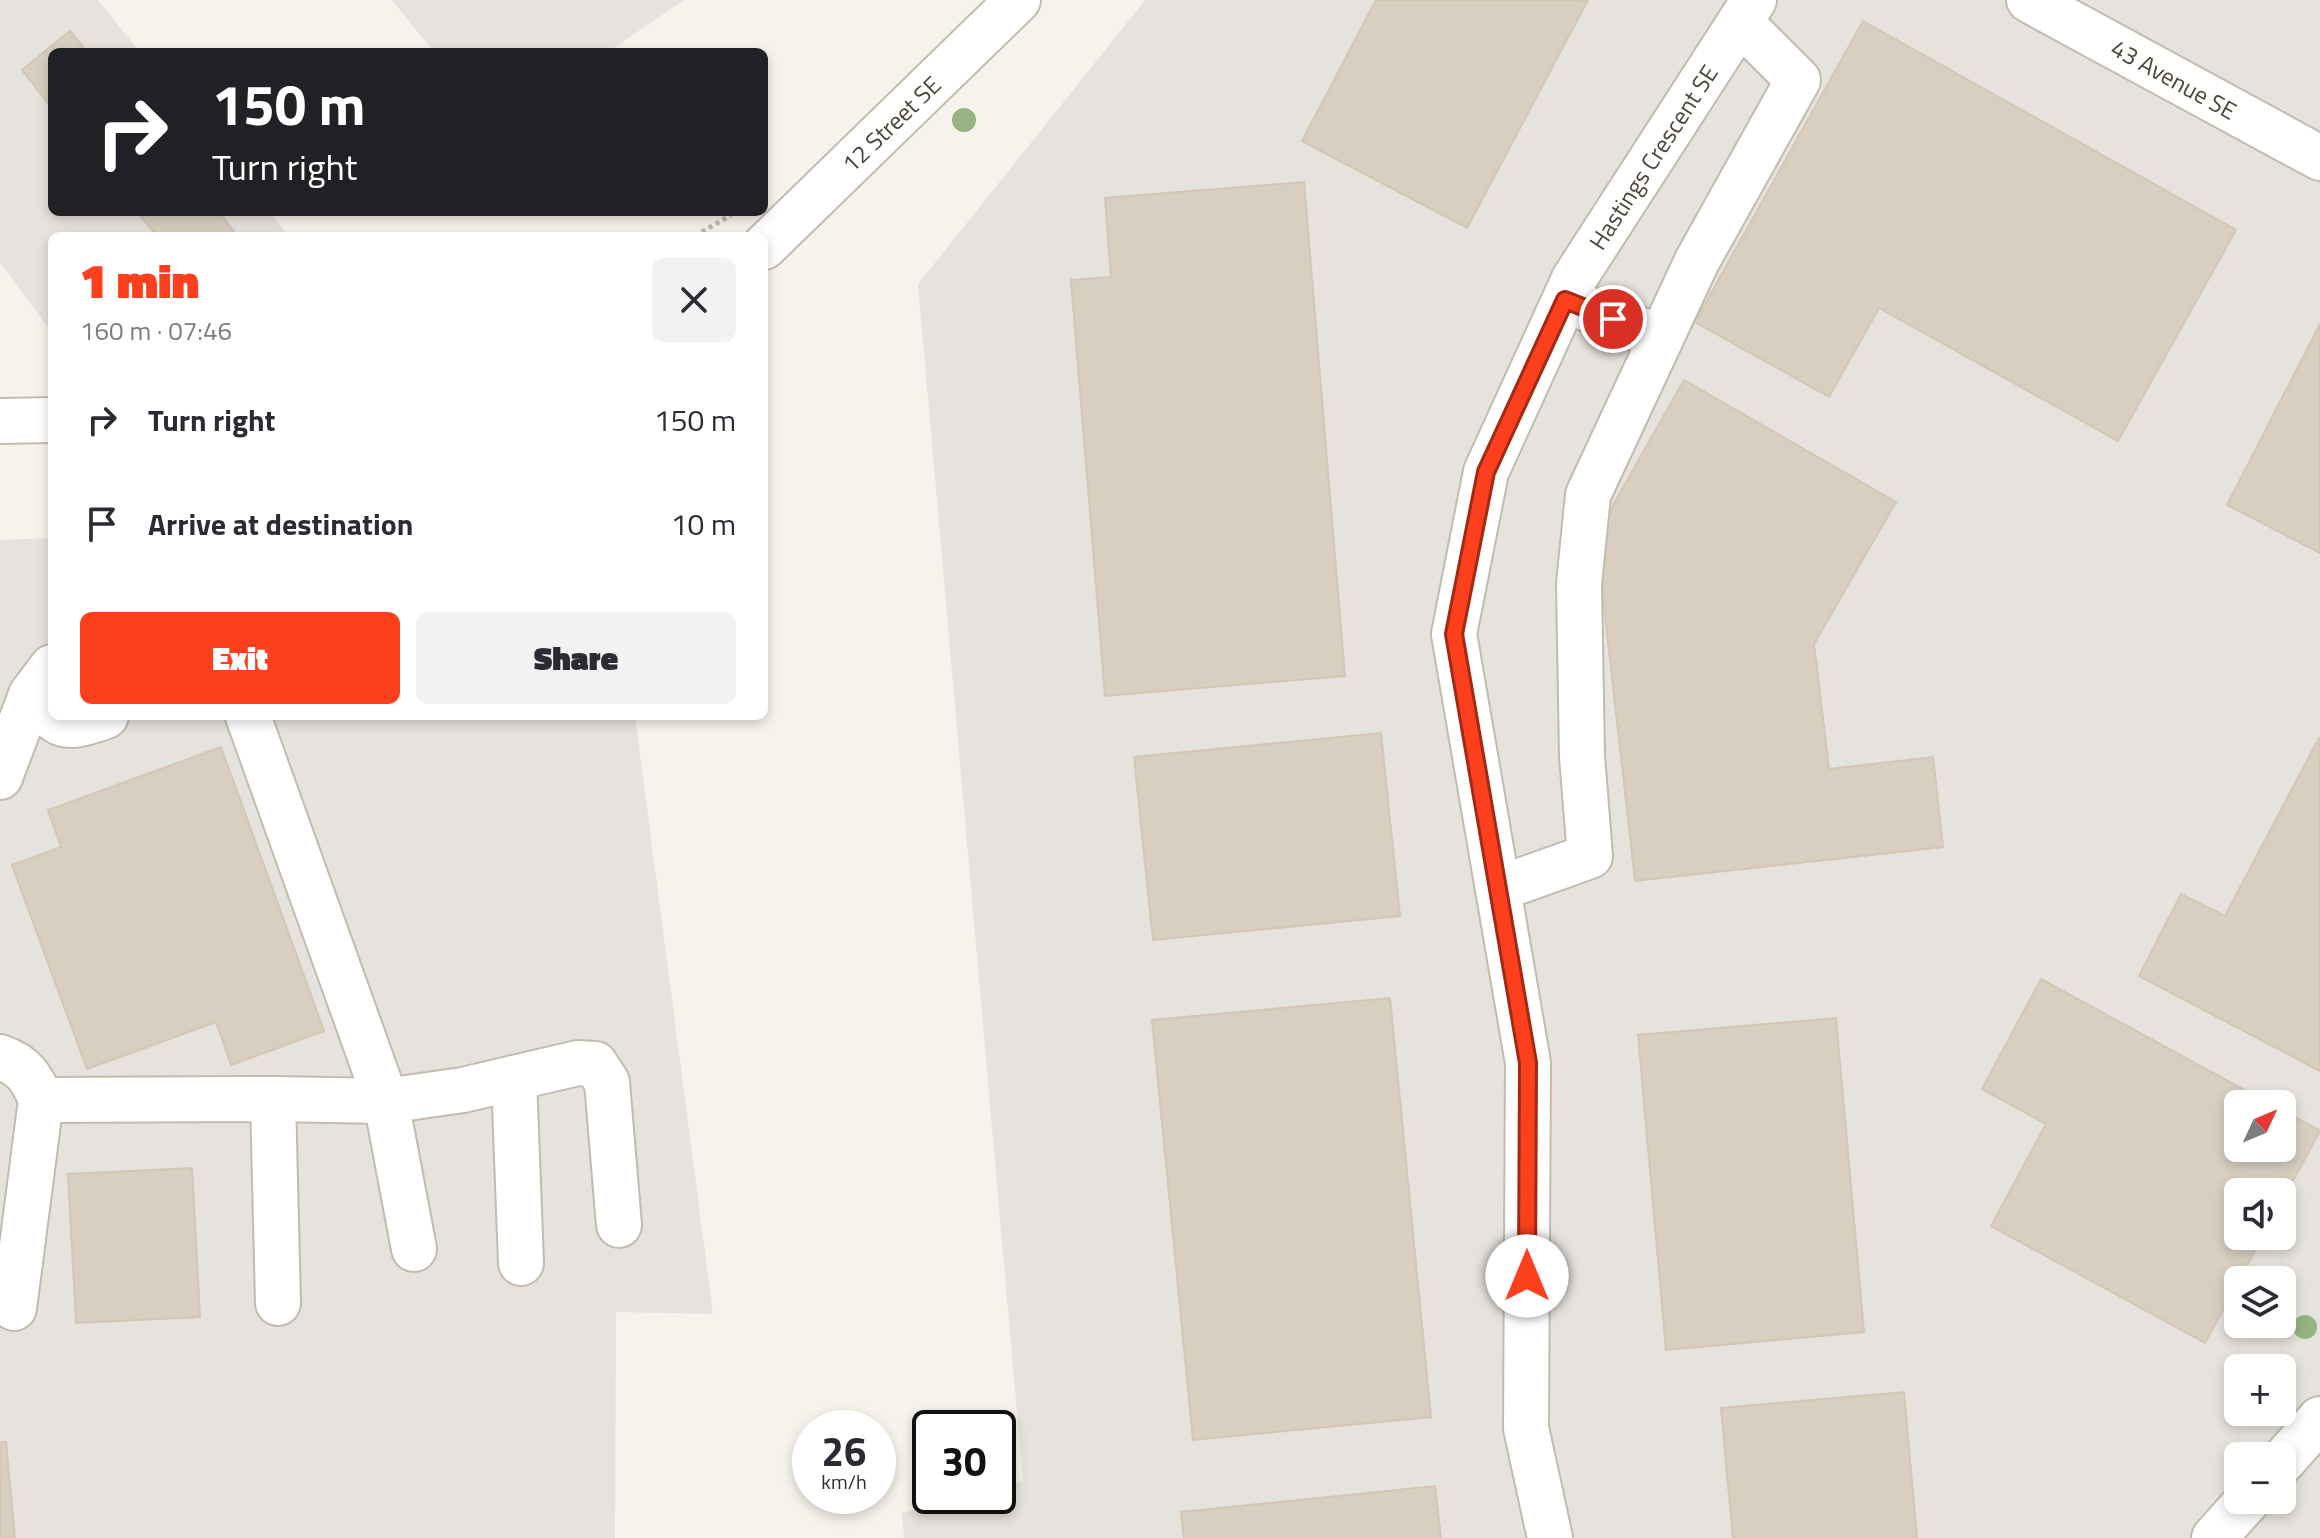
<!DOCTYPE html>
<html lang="en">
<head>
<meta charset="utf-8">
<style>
	:root { --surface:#fff; --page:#f2f2f3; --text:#2b2b33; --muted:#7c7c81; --accent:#fc3f1d }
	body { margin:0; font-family:"Titillium Web",sans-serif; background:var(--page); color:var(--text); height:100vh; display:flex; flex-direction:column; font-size:30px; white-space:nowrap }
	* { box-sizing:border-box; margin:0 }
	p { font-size:26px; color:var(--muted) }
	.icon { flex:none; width:44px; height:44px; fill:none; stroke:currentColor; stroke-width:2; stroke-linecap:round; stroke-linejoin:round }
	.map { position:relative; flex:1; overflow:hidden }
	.side { position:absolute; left:48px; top:232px; width:720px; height:488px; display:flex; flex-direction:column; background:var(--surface); border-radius:12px; box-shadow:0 4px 12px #0003 }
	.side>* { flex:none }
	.banner { position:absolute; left:48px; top:48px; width:720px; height:168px; border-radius:12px; box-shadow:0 4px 12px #0003; background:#202124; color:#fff; overflow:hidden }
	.needle { width:52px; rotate:46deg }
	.controls { position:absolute; left:2224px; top:1090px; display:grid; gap:16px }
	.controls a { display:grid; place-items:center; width:72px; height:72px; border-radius:12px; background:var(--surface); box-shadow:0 4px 12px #0003; font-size:40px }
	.speed { position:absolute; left:792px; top:1410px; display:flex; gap:16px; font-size:40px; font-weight:700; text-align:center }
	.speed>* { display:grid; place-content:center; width:104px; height:104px; border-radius:50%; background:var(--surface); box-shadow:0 4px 12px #0003; line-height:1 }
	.speed small { font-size:20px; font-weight:400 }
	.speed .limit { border:4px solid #111; border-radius:12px; background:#fff; color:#111 }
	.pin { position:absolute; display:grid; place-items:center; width:68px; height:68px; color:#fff; margin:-34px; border:4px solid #fff; border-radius:50%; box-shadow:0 2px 8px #0007 }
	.me { position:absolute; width:88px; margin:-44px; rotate:0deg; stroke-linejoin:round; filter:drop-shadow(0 0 6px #0008) }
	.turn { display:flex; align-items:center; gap:28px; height:168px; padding:0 32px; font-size:36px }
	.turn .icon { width:104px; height:104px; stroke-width:2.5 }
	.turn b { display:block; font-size:56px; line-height:68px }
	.round { display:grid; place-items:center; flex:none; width:84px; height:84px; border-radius:12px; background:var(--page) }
	.head { display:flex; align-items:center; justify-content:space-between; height:136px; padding:0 32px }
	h1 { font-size:48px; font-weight:800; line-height:60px; color:var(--accent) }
	.cta { display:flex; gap:16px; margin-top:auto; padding:16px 32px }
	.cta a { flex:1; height:92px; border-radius:12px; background:var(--accent); color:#fff; font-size:32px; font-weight:800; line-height:92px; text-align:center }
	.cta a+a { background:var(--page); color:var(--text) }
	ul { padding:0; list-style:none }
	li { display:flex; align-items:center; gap:24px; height:104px; padding:0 32px }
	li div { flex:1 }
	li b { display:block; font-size:30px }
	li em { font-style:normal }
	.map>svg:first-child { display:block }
	.industrial { fill:#e6e2dd; fill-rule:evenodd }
	.building { fill:#d8cfc1; stroke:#d3c7b4; stroke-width:2 }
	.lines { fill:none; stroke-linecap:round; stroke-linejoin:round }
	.minor-casing { stroke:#c2bbae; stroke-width:48 }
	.path { stroke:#c4b79f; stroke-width:5; stroke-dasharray:4 4; stroke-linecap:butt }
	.minor { stroke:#fff; stroke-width:44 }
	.tree { fill:#97b381 }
	.route-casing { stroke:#a42913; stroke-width:20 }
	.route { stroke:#fc3f1d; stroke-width:14 }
	.labels { text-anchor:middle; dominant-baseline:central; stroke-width:7; stroke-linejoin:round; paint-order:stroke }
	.street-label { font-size:24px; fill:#4b4439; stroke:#fff }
</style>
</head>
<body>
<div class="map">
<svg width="2320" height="1538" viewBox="0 0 2320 1538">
	<rect width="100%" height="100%" fill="#f6f3ec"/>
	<g class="industrial">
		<path d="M0 0H98L140 52H52V212H269L289 236H52V333L0 262Z"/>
		<path d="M392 0H684L608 52H434Z"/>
		<path d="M1145 0H2320V1538H904L902 1513 968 1496H998V1488L1023 1481 918 284ZM2238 1104H2282V1148H2238ZM2238 1192H2282V1236H2238ZM2238 1280H2282V1324H2238ZM2238 1368H2282V1412H2238ZM2238 1456H2282V1500H2238Z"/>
		<path d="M52 538V716H635L713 1314 616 1312 615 1538H0V540Z"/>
	</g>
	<g class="building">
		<path d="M1376 0H1588L1467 228 1302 141Z"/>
		<path d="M1863 21 2236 230 2118 441 1879 308 1829 397 1695 322Z"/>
		<path d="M70 31 87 52H52V108L22 70Z"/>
		<path d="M1304 182 1345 676 1105 696 1071 280 1111 277 1105 198Z"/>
		<path d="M137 212H218L238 236H157Z"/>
		<path d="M2320 324V553L2227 505Z"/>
		<path d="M1684 380 1896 502 1814 644 1829 769 1933 757 1943 847 1635 881 1596 535Z"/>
		<path d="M1381 733 1400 916 1153 940 1134 757Z"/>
		<path d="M2319 738H2320V1071L2139 976 2181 894 2225 916Z"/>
		<path d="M221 747 324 1031 231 1065 216 1022 87 1069 12 865 61 847 48 810Z"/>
		<path d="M2041 979 2270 1104H2238V1148H2282V1110L2320 1131 2282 1201V1192H2238V1236H2263L2205 1343 1991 1226 2046 1124 1982 1089Z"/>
		<path d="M1390 998 1431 1417 1193 1440 1152 1020Z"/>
		<path d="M1836 1018 1864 1332 1666 1350 1638 1035Z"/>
		<path d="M192 1168 200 1317 76 1323 68 1174Z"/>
		<path d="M1904 1392 1917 1538H1733L1721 1408Z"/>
		<path d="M0 1442H6L15 1538H0Z"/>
		<path d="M1435 1486 1441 1538H1184L1181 1512Z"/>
	</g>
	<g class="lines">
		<g class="minor-casing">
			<g id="minor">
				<path d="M2029 0 2320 158"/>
				<path d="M764 247 1018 0"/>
				<path d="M1565 300 1661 338"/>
				<path d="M0 421 52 420"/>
				<path d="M31 695C60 728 62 732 106 716"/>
				<path d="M248 716 386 1101 463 1090 578 1063 595 1064 607 1082 619 1225"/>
				<path d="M0 777 31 695 52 667"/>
				<path d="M1498 889 1590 856 1582 756 1579 584 1588 495 1697 261 1798 80 1740 22"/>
				<path d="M0 1057C24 1065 32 1078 41 1100L14 1308"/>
				<path d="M514 1078 521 1263"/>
				<path d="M273 1099 386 1101 414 1249"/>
				<path d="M41 1100 273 1099 278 1303"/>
				<path d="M2282 1462 2320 1419"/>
				<path d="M1550 1538 1526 1428 1528 1063 1454 634 1486 472 1574 279 1754 0"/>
				<path d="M2214 1538 2248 1500"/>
			</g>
		</g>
		<path class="path" d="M695 236 731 215"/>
		<use href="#minor" class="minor"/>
	</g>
	<g class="tree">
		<circle cx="964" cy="120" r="12"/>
		<circle cx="2305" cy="1327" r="12"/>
	</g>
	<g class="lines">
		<g class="route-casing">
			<path id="route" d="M1527 1276 1528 1063 1454 634 1486 472 1565 300 1613 319"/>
		</g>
		<use href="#route" class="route"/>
	</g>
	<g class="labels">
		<g class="street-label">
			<text transform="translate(2174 79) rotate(29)">43 Avenue SE</text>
			<text transform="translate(891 124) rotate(-44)">12 Street SE</text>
			<text transform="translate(1653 157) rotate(-57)">Hastings Crescent SE</text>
		</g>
	</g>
</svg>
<div class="controls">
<a><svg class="needle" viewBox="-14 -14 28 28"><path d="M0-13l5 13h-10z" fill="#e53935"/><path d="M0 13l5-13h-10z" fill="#7c7c81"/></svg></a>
<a><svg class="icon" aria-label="sound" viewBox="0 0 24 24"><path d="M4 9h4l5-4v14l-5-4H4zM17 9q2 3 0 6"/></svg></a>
<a><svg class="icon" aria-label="layers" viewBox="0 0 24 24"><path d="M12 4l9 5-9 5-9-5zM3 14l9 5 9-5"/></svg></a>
<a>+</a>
<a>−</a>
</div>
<div class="speed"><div>26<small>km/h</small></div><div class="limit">30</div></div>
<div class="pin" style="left:1613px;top:319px;background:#d93025"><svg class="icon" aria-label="arrive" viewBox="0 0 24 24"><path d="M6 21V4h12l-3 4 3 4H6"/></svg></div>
<svg class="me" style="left:1527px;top:1276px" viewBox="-20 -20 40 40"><circle r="19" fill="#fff"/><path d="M0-13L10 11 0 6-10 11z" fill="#fc3f1d"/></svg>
<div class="banner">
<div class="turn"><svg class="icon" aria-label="right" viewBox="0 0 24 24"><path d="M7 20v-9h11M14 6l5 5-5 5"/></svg><div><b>150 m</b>Turn right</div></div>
</div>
<section class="side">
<div class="head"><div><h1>1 min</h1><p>160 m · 07:46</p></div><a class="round"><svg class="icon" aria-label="close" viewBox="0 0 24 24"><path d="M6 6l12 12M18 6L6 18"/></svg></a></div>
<ul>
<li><svg class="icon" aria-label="right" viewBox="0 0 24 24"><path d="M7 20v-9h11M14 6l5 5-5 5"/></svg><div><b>Turn right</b></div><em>150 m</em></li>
<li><svg class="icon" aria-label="arrive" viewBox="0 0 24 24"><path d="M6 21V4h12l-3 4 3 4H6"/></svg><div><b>Arrive at destination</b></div><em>10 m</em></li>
</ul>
<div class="cta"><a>Exit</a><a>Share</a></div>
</section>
</div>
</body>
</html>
